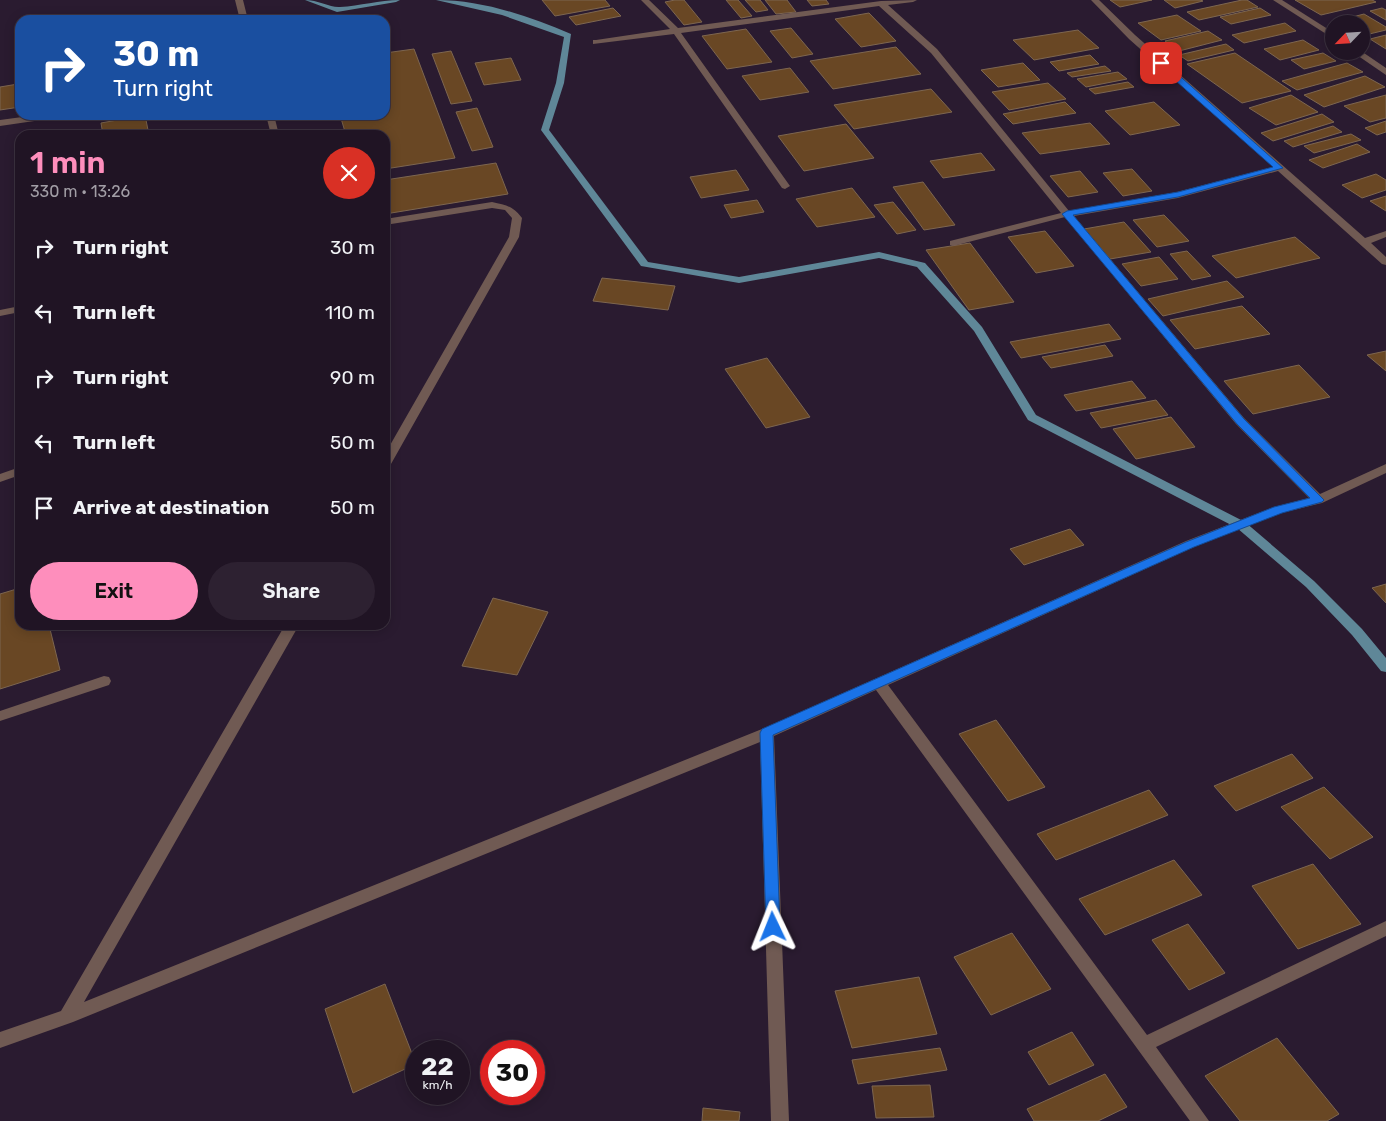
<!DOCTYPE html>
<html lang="en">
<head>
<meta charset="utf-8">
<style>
	:root { --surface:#201424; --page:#2d2131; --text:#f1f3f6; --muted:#a29ea6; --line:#3d3341; --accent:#fe8ebc }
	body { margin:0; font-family:Rubik,sans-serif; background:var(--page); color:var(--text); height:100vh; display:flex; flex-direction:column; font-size:19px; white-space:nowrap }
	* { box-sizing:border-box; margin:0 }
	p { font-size:16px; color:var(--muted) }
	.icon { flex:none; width:28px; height:28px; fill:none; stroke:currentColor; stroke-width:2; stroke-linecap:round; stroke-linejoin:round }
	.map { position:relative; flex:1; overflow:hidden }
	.panel { position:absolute; left:15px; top:130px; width:375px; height:500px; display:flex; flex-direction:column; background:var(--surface); border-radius:15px; box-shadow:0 2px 12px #0003,0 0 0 1px var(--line) }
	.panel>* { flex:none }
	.top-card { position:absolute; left:15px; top:15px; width:375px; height:105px; border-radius:15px; box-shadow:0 2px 12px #0003,0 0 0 1px var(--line); background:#1a4fa0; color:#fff; overflow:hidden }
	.needle { width:32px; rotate:245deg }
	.controls { position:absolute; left:1325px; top:15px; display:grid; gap:10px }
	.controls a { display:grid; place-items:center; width:45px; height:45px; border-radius:50%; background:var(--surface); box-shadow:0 2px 12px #0003,0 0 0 1px var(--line); font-size:25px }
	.speed { position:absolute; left:405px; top:1040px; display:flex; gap:10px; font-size:25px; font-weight:700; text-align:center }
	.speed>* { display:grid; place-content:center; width:65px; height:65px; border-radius:50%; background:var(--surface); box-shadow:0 2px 12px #0003,0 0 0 1px var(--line); line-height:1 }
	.speed small { font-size:12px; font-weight:400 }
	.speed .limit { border:8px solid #d22; background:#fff; color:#111 }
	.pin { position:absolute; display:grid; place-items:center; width:42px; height:42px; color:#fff; margin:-21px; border-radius:10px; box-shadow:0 2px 8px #0006 }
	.me { position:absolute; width:55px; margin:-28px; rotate:358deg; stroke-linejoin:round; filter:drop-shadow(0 0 4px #0008) }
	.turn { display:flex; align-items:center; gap:18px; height:105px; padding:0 15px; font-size:22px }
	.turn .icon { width:65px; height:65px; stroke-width:2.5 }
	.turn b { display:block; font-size:35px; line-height:42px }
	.round { display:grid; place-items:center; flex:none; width:52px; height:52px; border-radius:26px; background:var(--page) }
	.head { display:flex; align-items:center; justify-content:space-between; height:85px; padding:0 15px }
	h1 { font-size:30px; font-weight:600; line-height:38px; color:var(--accent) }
	.cta { display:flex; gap:10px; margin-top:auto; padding:10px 15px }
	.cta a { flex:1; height:58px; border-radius:30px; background:var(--accent); color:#111; font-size:20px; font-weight:600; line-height:58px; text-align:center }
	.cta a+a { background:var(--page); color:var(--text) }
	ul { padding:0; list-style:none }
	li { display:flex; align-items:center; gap:15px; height:65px; padding:0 15px }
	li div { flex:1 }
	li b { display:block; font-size:19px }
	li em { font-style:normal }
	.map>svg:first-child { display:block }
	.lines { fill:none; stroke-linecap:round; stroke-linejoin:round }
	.stream { fill:#5f8798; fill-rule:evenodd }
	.building { fill:#694724; stroke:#7d6650 }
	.minor { fill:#705a53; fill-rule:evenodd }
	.route { fill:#1a73e8; stroke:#114b97 }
</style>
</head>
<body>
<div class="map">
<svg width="1386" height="1121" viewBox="0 0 1386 1121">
	<rect width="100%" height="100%" fill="#2a1b30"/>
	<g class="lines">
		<g class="stream">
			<path d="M305 0C318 0 331 8 340 7 360 6 379 0 400 0L396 2 337 12Z"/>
			<path d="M436 0C483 0 528 16 571 34L564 83 549 130 648 262 739 277 879 252 925 263 982 327 1036 415 1245 522 1314 581 1362 629 1386 658V672L1381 671 1352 635 1306 587 1237 528 1028 420 974 331 917 267 879 258 739 283 641 266 541 130 556 83 564 37 502 15Z"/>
		</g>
	</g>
	<g class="building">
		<path d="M542 0H605L610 6 555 16Z"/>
		<path d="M675 0H684L702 22 684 25 665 2Z"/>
		<path d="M726 0H738L752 16 741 18Z"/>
		<path d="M745 0H760L768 10 756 12Z"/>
		<path d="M765 0H787L796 12 776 14Z"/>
		<path d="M807 0H826L829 4 812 6Z"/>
		<path d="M1110 0H1152L1120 7Z"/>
		<path d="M1164 0H1200L1203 1 1175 8Z"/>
		<path d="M1242 0H1247L1258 7 1199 20 1187 12Z"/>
		<path d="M1295 0H1372L1376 2 1321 15Z"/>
		<path d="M613 8 621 16 576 25 569 17Z"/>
		<path d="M1260 8 1271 15 1231 24 1220 17Z"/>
		<path d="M1382 8 1386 10V20L1370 11Z"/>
		<path d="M869 13 896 41 861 47 835 19Z"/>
		<path d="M1364 14 1386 27V30L1361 36V24H1337L1333 22Z"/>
		<path d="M1177 15 1201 31 1161 40 1138 23Z"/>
		<path d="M1285 23 1296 31 1244 43 1232 35Z"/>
		<path d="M791 28 813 54 792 58 770 31Z"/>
		<path d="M746 29 772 62 727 69 702 36Z"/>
		<path d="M1078 30 1099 48 1034 60 1013 40Z"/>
		<path d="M1208 31 1222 40 1179 51 1165 41Z"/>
		<path d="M1386 35V49L1370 39Z"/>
		<path d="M1303 40 1319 50 1280 60 1264 49Z"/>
		<path d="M1226 44 1234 50 1188 61 1179 55Z"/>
		<path d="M896 47 921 74 833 89 810 61Z"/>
		<path d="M414 49 455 158 385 169V135H346L340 115H385V53Z"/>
		<path d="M451 51 472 101 451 104 432 54Z"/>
		<path d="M1235 53 1291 91 1242 103 1187 64Z"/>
		<path d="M1323 53 1336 61 1304 69 1291 60Z"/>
		<path d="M1090 55 1099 64 1059 71 1050 62Z"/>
		<path d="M511 58 521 80 484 85 475 63Z"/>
		<path d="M1023 63 1040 80 998 87 981 70Z"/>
		<path d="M1347 63 1363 72 1297 90 1282 81Z"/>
		<path d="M1105 66 1111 71 1072 77 1067 73Z"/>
		<path d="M790 68 809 92 760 100 742 76Z"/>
		<path d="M1118 72 1127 79 1086 87 1077 79Z"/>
		<path d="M1365 76 1385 87 1324 107 1304 95Z"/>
		<path d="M1128 82 1134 87 1095 94 1089 89Z"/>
		<path d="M1048 83 1066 99 1009 110 992 92Z"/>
		<path d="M18 84 20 107 0 110V87Z"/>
		<path d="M931 89 952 112 854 129 834 105Z"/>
		<path d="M1291 95 1318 112 1276 125 1249 108Z"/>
		<path d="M1386 95V118L1370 122 1344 106Z"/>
		<path d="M1065 102 1076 113 1013 124 1003 114Z"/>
		<path d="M1154 102 1180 125 1130 135 1105 111Z"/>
		<path d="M477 108 493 147 472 151 456 112Z"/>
		<path d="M1322 114 1334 122 1273 141 1261 133Z"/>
		<path d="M145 115 149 135H103L101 123Z"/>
		<path d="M1386 121V132L1377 135 1365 128Z"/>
		<path d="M1090 123 1110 144 1040 154 1022 133Z"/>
		<path d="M846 124 874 158 804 171 778 136Z"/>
		<path d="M1333 126 1342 132 1293 147 1284 141Z"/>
		<path d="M1351 134 1361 140 1314 153 1304 146Z"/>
		<path d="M1357 144 1370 152 1323 168 1309 160Z"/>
		<path d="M981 153 995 170 943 178 930 161Z"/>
		<path d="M496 163 508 194 385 214V180Z"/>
		<path d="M1132 169 1152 191 1123 196 1103 173Z"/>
		<path d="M736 170 749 190 701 198 690 177Z"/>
		<path d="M1080 171 1098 192 1068 197 1050 176Z"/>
		<path d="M1376 174 1386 180V190L1362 198 1342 185Z"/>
		<path d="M923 182 955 225 924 230 893 187Z"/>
		<path d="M852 188 875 217 817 227 796 199Z"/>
		<path d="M1386 196V211L1370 201Z"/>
		<path d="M757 200 764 212 731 218 724 205Z"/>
		<path d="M893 202 916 230 897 234 874 205Z"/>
		<path d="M1164 215 1189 241 1157 247 1133 220Z"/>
		<path d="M1124 222 1151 252 1110 259 1084 229Z"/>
		<path d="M1045 231 1074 266 1036 273 1008 237Z"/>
		<path d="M1295 237 1320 258 1236 278 1212 256Z"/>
		<path d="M970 243 1014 302 969 310 926 250Z"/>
		<path d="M1187 251 1211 276 1192 280 1170 254Z"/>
		<path d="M1159 257 1178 279 1141 286 1122 264Z"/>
		<path d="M602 278 675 286 668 310 593 301Z"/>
		<path d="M1227 281 1244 297 1163 316 1148 299Z"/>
		<path d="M1242 306 1270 334 1195 349 1170 320Z"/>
		<path d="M1109 324 1121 339 1021 358 1010 342Z"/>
		<path d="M1105 345 1113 356 1051 368 1042 357Z"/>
		<path d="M1386 351V371L1367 355Z"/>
		<path d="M767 358 810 417 766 428 725 369Z"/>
		<path d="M1299 365 1330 397 1253 414 1224 381Z"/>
		<path d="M1132 381 1146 398 1076 411 1064 395Z"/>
		<path d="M1156 400 1168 415 1101 428 1090 413Z"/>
		<path d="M1171 417 1195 447 1136 459 1113 429Z"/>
		<path d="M1070 529 1084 545 1024 565 1010 549Z"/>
		<path d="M1386 584V603L1372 588Z"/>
		<path d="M20 588V625H49L60 670 0 689V594Z"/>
		<path d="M493 598 548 612 517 675 462 666Z"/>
		<path d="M996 720 1045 787 1008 801 959 734Z"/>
		<path d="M1292 754 1313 778 1236 811 1214 786Z"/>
		<path d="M1324 787 1373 837 1330 859 1281 807Z"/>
		<path d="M1149 790 1168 815 1056 860 1037 834Z"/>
		<path d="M1174 860 1202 895 1105 935 1079 899Z"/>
		<path d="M1313 864 1361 924 1298 949 1252 886Z"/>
		<path d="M1188 924 1225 973 1189 990 1152 940Z"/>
		<path d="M1012 933 1051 989 991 1015 954 957Z"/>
		<path d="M919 977 937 1034 852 1048 835 991Z"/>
		<path d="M385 984 416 1064 353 1093 325 1009Z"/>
		<path d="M1072 1032 1094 1065 1049 1085 1028 1052Z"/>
		<path d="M1277 1038 1339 1114 1327 1121H1240L1205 1076Z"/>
		<path d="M940 1048 947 1070 858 1084 852 1060Z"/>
		<path d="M1105 1074 1127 1107 1098 1121H1034L1027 1109Z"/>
		<path d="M930 1085 934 1117 876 1118 872 1086Z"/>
		<path d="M703 1108 740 1112 739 1121H702Z"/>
	</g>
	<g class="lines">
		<g class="minor">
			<path d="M235 0H243L248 20H240Z"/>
			<path d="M641 0H649L678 28 881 1 917 0 913 2 888 5 937 49 1069 211 1177 192 1273 167 1129 39 1091 0H1099L1135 35 1365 238 1386 231V237L1371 243 1386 257V265L1382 264 1278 171 1178 198 1074 216 1244 418 1320 494 1386 464V473L1322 503 1281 513 1194 547 888 685 1147 1035 1386 921V936L1156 1047 1209 1121H1190L876 690 774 736 789 1121H771L760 742 73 1022 0 1048V1032L61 1011 285 625H299L84 1002 762 729 1186 541 1274 507 1309 498 1236 424 1065 217 953 246 950 245V241L1061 213 931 53 879 6 681 33 790 186 785 189 782 188 674 34 593 44V40H596L670 29Z"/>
			<path d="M1273 0H1282L1334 33V39Z"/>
			<path d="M1351 51H1361L1386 68V75Z"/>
			<path d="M37 115H59L55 118 0 126V120Z"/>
			<path d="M266 115H274L279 135H271Z"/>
			<path d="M492 202C506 205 513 206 522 218L519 237 391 464 385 468V454L509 237 512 218 505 210 492 208 385 225V219Z"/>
			<path d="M20 306V312L0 316V310Z"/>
			<path d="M20 467V475L0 482V474Z"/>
			<path d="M104 676 109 677 111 681 109 685 0 721V711Z"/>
		</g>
	</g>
	<path class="route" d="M1158 62H1164L1283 168 1178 197 1073 215 1244 419 1324 500 1322 502 1282 513 1194 547 773 735 780 927 778 931 773 933 768 931 766 927 760 733 762 729 1186 542 1274 507 1310 498 1237 424 1062 214 1067 211 1178 192 1273 167 1158 65Z"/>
</svg>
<div class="controls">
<a><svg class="needle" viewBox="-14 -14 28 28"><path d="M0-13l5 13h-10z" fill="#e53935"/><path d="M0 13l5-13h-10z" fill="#a29ea6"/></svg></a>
</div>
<div class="speed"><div>22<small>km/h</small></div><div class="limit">30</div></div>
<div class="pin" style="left:1161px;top:63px;background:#d93025"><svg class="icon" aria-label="arrive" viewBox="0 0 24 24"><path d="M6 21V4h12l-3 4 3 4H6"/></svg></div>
<svg class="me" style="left:773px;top:927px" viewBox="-20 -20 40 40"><path d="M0-17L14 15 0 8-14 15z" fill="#1a73e8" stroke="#fff" stroke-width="4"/></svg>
<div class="top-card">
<div class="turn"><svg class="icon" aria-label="right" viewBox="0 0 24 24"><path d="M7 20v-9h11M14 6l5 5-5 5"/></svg><div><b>30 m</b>Turn right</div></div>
</div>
<section class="panel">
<div class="head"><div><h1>1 min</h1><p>330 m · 13:26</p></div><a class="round" style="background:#d93025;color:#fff"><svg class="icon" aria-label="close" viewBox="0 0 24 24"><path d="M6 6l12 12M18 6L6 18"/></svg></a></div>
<ul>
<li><svg class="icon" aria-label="right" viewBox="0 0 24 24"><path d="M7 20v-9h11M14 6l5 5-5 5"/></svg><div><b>Turn right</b></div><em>30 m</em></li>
<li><svg class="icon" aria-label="left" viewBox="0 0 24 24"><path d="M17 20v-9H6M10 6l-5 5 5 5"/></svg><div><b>Turn left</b></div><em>110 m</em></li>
<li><svg class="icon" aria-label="right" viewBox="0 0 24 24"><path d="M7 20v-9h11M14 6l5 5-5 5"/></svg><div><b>Turn right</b></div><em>90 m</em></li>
<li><svg class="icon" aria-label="left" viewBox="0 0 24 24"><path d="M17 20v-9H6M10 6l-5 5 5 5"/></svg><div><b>Turn left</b></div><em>50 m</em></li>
<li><svg class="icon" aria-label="arrive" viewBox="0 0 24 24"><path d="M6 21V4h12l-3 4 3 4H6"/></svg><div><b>Arrive at destination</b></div><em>50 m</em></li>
</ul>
<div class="cta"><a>Exit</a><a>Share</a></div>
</section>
</div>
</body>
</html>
